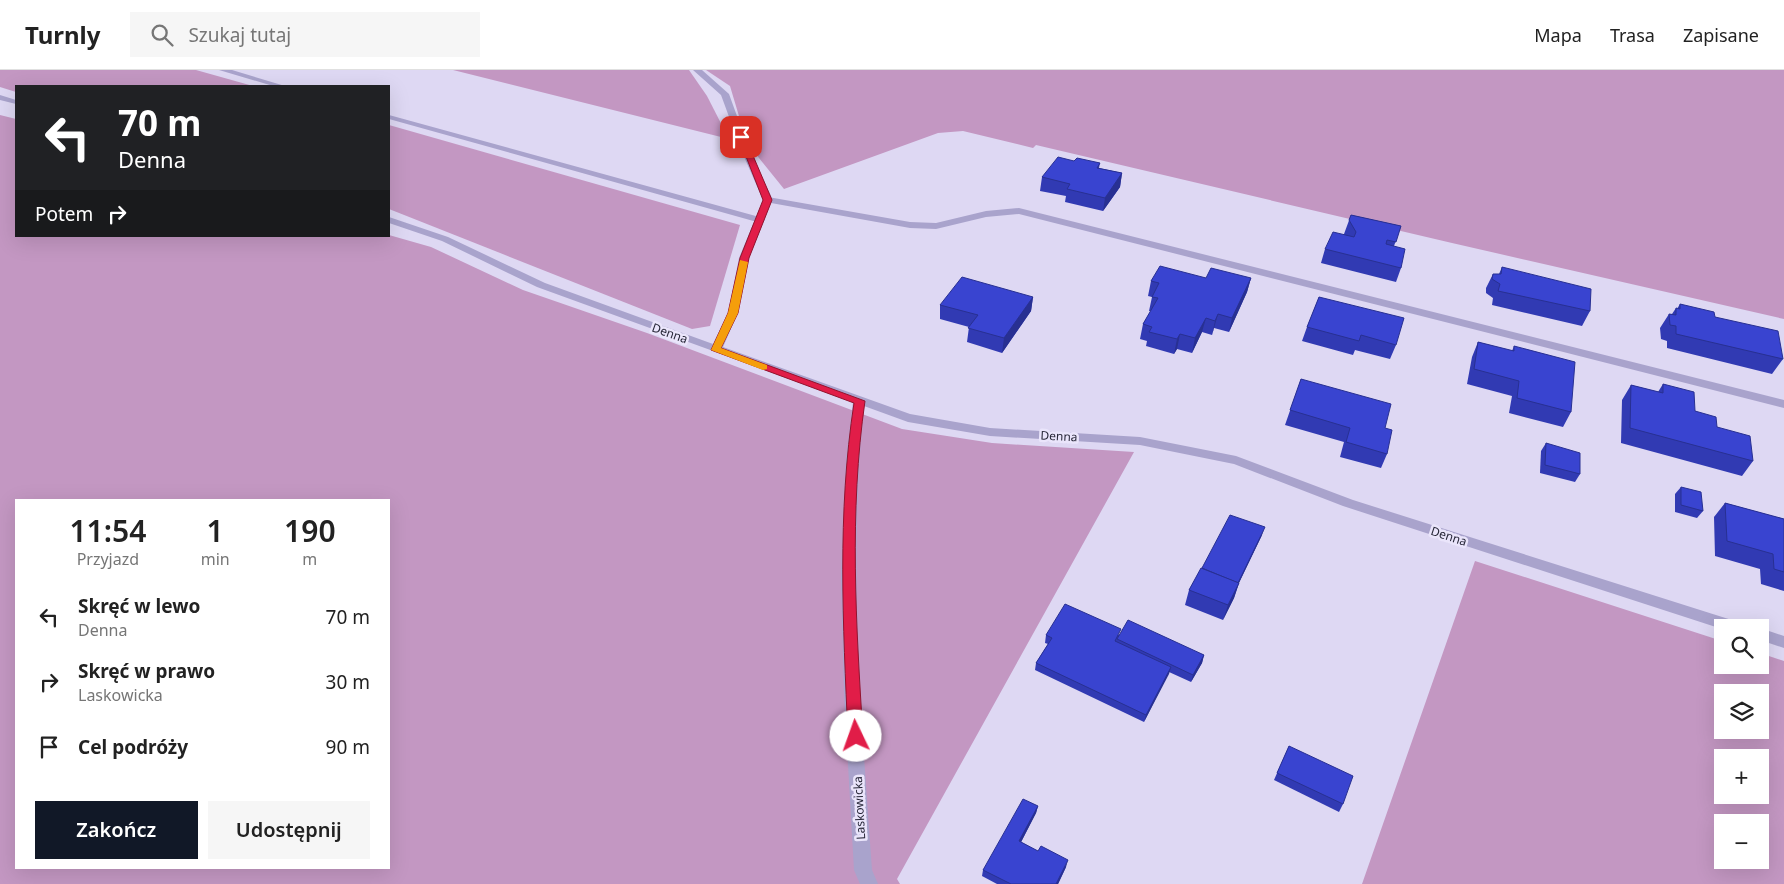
<!DOCTYPE html>
<html lang="pl">
<head>
<meta charset="utf-8">
<style>
	:root { --surface:#fff; --page:#f6f6f6; --text:#222; --muted:#767676; --line:#e0e0e0; --accent:#111827 }
	body { margin:0; font-family:"Noto Sans",sans-serif; background:var(--page); color:var(--text); height:100vh; display:flex; flex-direction:column; font-size:19px; white-space:nowrap }
	* { box-sizing:border-box; margin:0 }
	p { font-size:16px; color:var(--muted) }
	.icon { flex:none; width:28px; height:28px; fill:none; stroke:currentColor; stroke-width:2; stroke-linecap:round; stroke-linejoin:round }
	.map { position:relative; flex:1; overflow:hidden }
	.drawer { position:absolute; left:15px; top:429px; width:375px; height:370px; display:flex; flex-direction:column; background:var(--surface); border-radius:0px; box-shadow:0 5px 20px #0002 }
	.drawer>* { flex:none }
	.hud { position:absolute; left:15px; top:15px; width:375px; height:152px; border-radius:0px; box-shadow:0 5px 20px #0002; background:#202124; color:#fff; overflow:hidden }
	.fabs { position:absolute; left:1714px; top:549px; display:grid; gap:10px }
	.fabs a { display:grid; place-items:center; width:55px; height:55px; border-radius:0px; background:var(--surface); box-shadow:0 5px 20px #0002; font-size:25px }
	.pin { position:absolute; display:grid; place-items:center; width:42px; height:42px; color:#fff; margin:-21px; border-radius:10px; box-shadow:0 2px 8px #0006 }
	.me { position:absolute; width:55px; margin:-28px; rotate:357deg; stroke-linejoin:round; filter:drop-shadow(0 0 4px #0008) }
	.turn { display:flex; align-items:center; gap:18px; height:105px; padding:0 20px; font-size:22px }
	.turn .icon { width:65px; height:65px; stroke-width:2.5 }
	.turn b { display:block; font-size:35px; line-height:42px }
	.then { display:flex; align-items:center; height:48px; padding:0 20px; background:#0003; gap:10px; font-size:19px }
	.eta { display:flex; justify-content:space-evenly; align-items:center; height:85px; text-align:center }
	.eta b { font-size:30px; font-weight:600; line-height:35px }
	.primary-button { display:flex; gap:10px; margin-top:auto; padding:10px 20px }
	.primary-button a { flex:1; height:58px; border-radius:0px; background:var(--accent); color:#fff; font-size:20px; font-weight:600; line-height:58px; text-align:center }
	.primary-button a+a { background:var(--page); color:var(--text) }
	ul { padding:0; list-style:none }
	li { display:flex; align-items:center; gap:15px; height:65px; padding:0 20px }
	li div { flex:1 }
	li b { display:block; font-size:19px }
	li em { font-style:normal }
	header { display:flex; align-items:center; gap:30px; box-sizing:border-box; height:70px; padding:0 25px; background:var(--surface); border-bottom:1px solid var(--line) }
	header strong { font-size:24px }
	nav { display:flex; gap:28px; margin-inline-start:auto; font-size:18px }
	.search { width:350px; height:45px; background:var(--page); display:flex; align-items:center; gap:12px; box-sizing:border-box; padding:0 18px; border-radius:0px; color:var(--muted); font-size:19px }
	.map>svg:first-child { display:block }
	.green { fill:#c397c2; fill-rule:evenodd }
	.lines { fill:none; stroke-linecap:round; stroke-linejoin:round }
	.lane { fill:#a9a3cc; fill-rule:evenodd }
	.street { fill:#a9a3cc; fill-rule:evenodd }
	.wall { fill:#313ab3 }
	.shaded-wall { fill:#283092 }
	.building { fill:#3944d0; stroke:#283092 }
	.route { fill:#e11d48; stroke:#92132f }
	.slow { fill:#f59e0b }
	.labels { text-anchor:middle; dominant-baseline:central; stroke-width:5; stroke-linejoin:round; paint-order:stroke }
	.street-label { font-size:12px; fill:#262637; stroke:#eae5fb }
</style>
</head>
<body>
<header>
<strong>Turnly</strong>
<div class="search"><svg class="icon" aria-label="search" viewBox="0 0 24 24"><circle cx="10" cy="10" r="6"/><path d="M15 15l6 6"/></svg>Szukaj tutaj</div>
<nav><a>Mapa</a><a>Trasa</a><a>Zapisane</a></nav>
</header>
<div class="map">
<svg width="1784" height="814" viewBox="0 0 1784 814">
	<rect width="100%" height="100%" fill="#ded8f3"/>
	<g class="green">
		<path d="M0 0H196L253 16H16V22L0 17Z"/>
		<path d="M453 0H689L707 26 729 69Z"/>
		<path d="M706 0H1784V249L1452 173 1036 75 1033 78 963 61 938 63 784 119 747 73 730 16Z"/>
		<path d="M0 45 16 49V166L389 165 431 177 523 220 647 263 902 359 992 373 1134 382 897 809 900 814H0ZM16 430H389V798H16Z"/>
		<path d="M389 55 740 155 710 256 692 259 389 139Z"/>
		<path d="M1475 491 1722 571V595H1760V583L1784 591V814H1362ZM1722 622H1760V660H1722ZM1722 688H1760V725H1722ZM1722 752H1760V790H1722Z"/>
	</g>
	<g class="lines">
		<g class="lane">
			<path d="M219 0H232L285 16H273Z"/>
			<path d="M693 0H702L729 24 750 82 773 130 771 132 763 130 742 82 721 25Z"/>
			<path d="M389 45 763 148 765 150 760 153 757 152 389 49Z"/>
		</g>
		<g class="street">
			<path d="M0 25 16 30V34L0 30Z"/>
			<path d="M768 127 910 152 936 153 986 141 1019 138 1784 330V338L1019 144 986 147 936 159 910 158 771 133 749 188 738 243 723 277 910 344 990 358 1140 367 1236 386 1353 430 1738 552 1743 554 1745 558 1722 559 1343 436 1234 394 1140 375 990 366 908 352 864 336C848 491 861 645 872 800L878 814H860L854 800 844 624 841 507 846 389 853 332 537 217 442 171 389 153V147L448 167 545 213 713 274 728 243 739 188 763 130Z"/>
			<path d="M1760 558 1784 566V578L1760 570Z"/>
		</g>
	</g>
	<g class="wall">
		<path d="M1074 91 1100 93 1099 98 1122 103 1120 117 1103 141 1065 132 1066 126 1040 121 1042 107Z"/>
		<path d="M1351 145 1401 156 1394 176 1401 198 1396 212 1321 193 1325 179 1344 164Z"/>
		<path d="M1502 197 1590 241 1582 256 1492 235 1493 228 1486 223V218L1493 204H1499Z"/>
		<path d="M1206 208H1251L1247 222 1229 262 1214 258 1212 265 1202 262 1192 283 1177 279 1174 284 1146 276 1147 271 1140 269 1143 254 1151 241H1149L1152 227 1148 226 1151 211Z"/>
		<path d="M1033 227 1031 241 1002 283 967 272 969 257 940 249V235Z"/>
		<path d="M1319 227 1396 275 1390 289 1355 280 1353 285 1302 271 1307 257Z"/>
		<path d="M1680 234 1715 247 1783 289 1772 304 1667 278V271L1661 269 1660 258 1669 244H1672L1676 238 1677 239Z"/>
		<path d="M1478 272 1512 281 1514 276 1571 342 1563 357 1509 343 1512 326 1467 314 1472 287Z"/>
		<path d="M1301 309 1385 358 1387 384 1381 398 1340 387 1344 372 1285 355Z"/>
		<path d="M1663 314 1695 341 1717 357 1753 391 1742 406 1621 373 1622 330 1631 315 1658 322Z"/>
		<path d="M1546 373 1580 404 1575 412 1540 403 1541 381Z"/>
		<path d="M1681 417 1703 441 1697 448 1675 442V424Z"/>
		<path d="M1725 433 1784 449V521L1761 514 1760 499 1715 486 1714 447Z"/>
		<path d="M1262 465 1239 513 1234 528 1223 550 1185 535 1189 520 1202 498Z"/>
		<path d="M1046 565H1120L1204 585 1202 593 1191 612 1169 602 1144 652 1035 600 1036 593 1048 574 1045 573Z"/>
		<path d="M1289 676 1343 734 1339 742 1274 710Z"/>
		<path d="M1038 736 1036 743 1021 772 1066 797 1058 814H997L982 806 983 800Z"/>
	</g>
	<g class="shaded-wall">
		<path d="M1122 103 1120 117 1103 141 1105 128Z"/>
		<path d="M1251 208 1247 222 1229 262 1232 248Z"/>
		<path d="M1033 227 1031 241 1002 283 1004 268Z"/>
		<path d="M1218 244 1212 265 1215 251Z"/>
		<path d="M1206 248 1202 262 1192 283 1195 268Z"/>
		<path d="M1180 264 1177 279 1174 284 1177 269Z"/>
		<path d="M1265 457 1262 465 1232 527 1235 519Z"/>
		<path d="M1239 513 1234 528 1223 550 1228 535Z"/>
		<path d="M1204 585 1202 593 1191 612 1193 605Z"/>
		<path d="M1171 597 1169 604 1144 652 1146 645Z"/>
		<path d="M1038 736 1036 743 1018 778 1019 771Z"/>
		<path d="M1068 790 1066 797 1058 814H1056Z"/>
	</g>
	<g class="building">
		<path d="M1058 87 1074 91 1077 88 1100 93 1097 98 1122 103 1105 128 1067 119 1070 114 1042 107Z"/>
		<path d="M1351 145 1401 156 1396 172 1387 170 1386 174 1405 179 1401 198 1325 179 1333 162 1354 167 1356 162 1349 150Z"/>
		<path d="M1160 196 1206 208 1211 198 1251 208 1232 248 1218 244 1215 251 1206 248 1195 268 1180 264 1177 269 1149 262 1152 257 1143 254 1158 228 1152 227 1159 213 1151 211Z"/>
		<path d="M1502 197 1591 219 1590 241 1498 221 1500 214 1492 209 1493 204H1501Z"/>
		<path d="M962 207 1033 227 1004 268 968 258 978 245 940 235Z"/>
		<path d="M1319 227 1404 248 1396 275 1361 265 1359 271 1307 257Z"/>
		<path d="M1680 234 1714 242 1715 247 1778 261 1783 289 1676 264V256L1670 255 1669 244 1676 245V238L1680 239Z"/>
		<path d="M1478 272 1514 281V276L1575 292 1571 342 1517 328 1519 311 1474 299Z"/>
		<path d="M1301 309 1391 334 1385 358 1392 360 1387 384 1346 372 1350 358 1290 340Z"/>
		<path d="M1663 314 1694 322 1695 341 1716 347 1717 357 1750 366 1753 391 1630 358 1631 315 1663 323Z"/>
		<path d="M1546 373 1580 383V404L1545 395Z"/>
		<path d="M1681 417 1701 422 1703 441 1681 435Z"/>
		<path d="M1725 433 1784 449V502L1774 499 1773 484 1727 471Z"/>
		<path d="M1230 445 1265 457 1238 513 1202 498Z"/>
		<path d="M1201 498 1239 513 1228 535 1189 520Z"/>
		<path d="M1065 534 1121 559 1115 571 1171 597 1146 645 1036 593 1052 568 1046 565Z"/>
		<path d="M1128 550 1204 585 1193 605 1117 569Z"/>
		<path d="M1289 676 1353 706 1343 734 1277 703Z"/>
		<path d="M1023 729 1038 736 1019 771 1038 781 1041 776 1068 790 1056 814H1011L983 800Z"/>
	</g>
	<path class="route" d="M738 66 745 67 772 130 749 188 738 243 721 278 865 331C849 442 856 554 863 666L861 670 856 672 850 670 848 666C843 555 837 443 854 333L711 280 728 243 740 188 763 130Z"/>
	<path class="slow" d="M740 190 748 192 738 243 721 278 767 295V299L763 300 711 280 728 243Z"/>
	<g class="labels">
		<g class="street-label">
			<text transform="translate(670 263) rotate(20)">Denna</text>
			<text transform="translate(1059 366) rotate(3)">Denna</text>
			<text transform="translate(1449 466) rotate(18)">Denna</text>
			<text transform="translate(859 738) rotate(-93)">Laskowicka</text>
		</g>
	</g>
</svg>
<div class="fabs">
<a><svg class="icon" aria-label="search" viewBox="0 0 24 24"><circle cx="10" cy="10" r="6"/><path d="M15 15l6 6"/></svg></a>
<a><svg class="icon" aria-label="layers" viewBox="0 0 24 24"><path d="M12 4l9 5-9 5-9-5zM3 14l9 5 9-5"/></svg></a>
<a>+</a>
<a>−</a>
</div>
<div class="pin" style="left:741px;top:67px;background:#d93025"><svg class="icon" aria-label="arrive" viewBox="0 0 24 24"><path d="M6 21V4h12l-3 4 3 4H6"/></svg></div>
<svg class="me" style="left:856px;top:666px" viewBox="-20 -20 40 40"><circle r="19" fill="#fff"/><path d="M0-13L10 11 0 6-10 11z" fill="#e11d48"/></svg>
<div class="hud">
<div class="turn"><svg class="icon" aria-label="left" viewBox="0 0 24 24"><path d="M17 20v-9H6M10 6l-5 5 5 5"/></svg><div><b>70 m</b>Denna</div></div>
<div class="then">Potem<svg class="icon" aria-label="right" viewBox="0 0 24 24"><path d="M7 20v-9h11M14 6l5 5-5 5"/></svg></div>
</div>
<section class="drawer">
<div class="eta">
<div><b>11:54</b><p>Przyjazd</p></div>
<div><b>1</b><p>min</p></div>
<div><b>190</b><p>m</p></div>
</div>
<ul>
<li><svg class="icon" aria-label="left" viewBox="0 0 24 24"><path d="M17 20v-9H6M10 6l-5 5 5 5"/></svg><div><b>Skręć w lewo</b><p>Denna</p></div><em>70 m</em></li>
<li><svg class="icon" aria-label="right" viewBox="0 0 24 24"><path d="M7 20v-9h11M14 6l5 5-5 5"/></svg><div><b>Skręć w prawo</b><p>Laskowicka</p></div><em>30 m</em></li>
<li><svg class="icon" aria-label="arrive" viewBox="0 0 24 24"><path d="M6 21V4h12l-3 4 3 4H6"/></svg><div><b>Cel podróży</b></div><em>90 m</em></li>
</ul>
<div class="primary-button"><a>Zakończ</a><a>Udostępnij</a></div>
</section>
</div>
</body>
</html>
